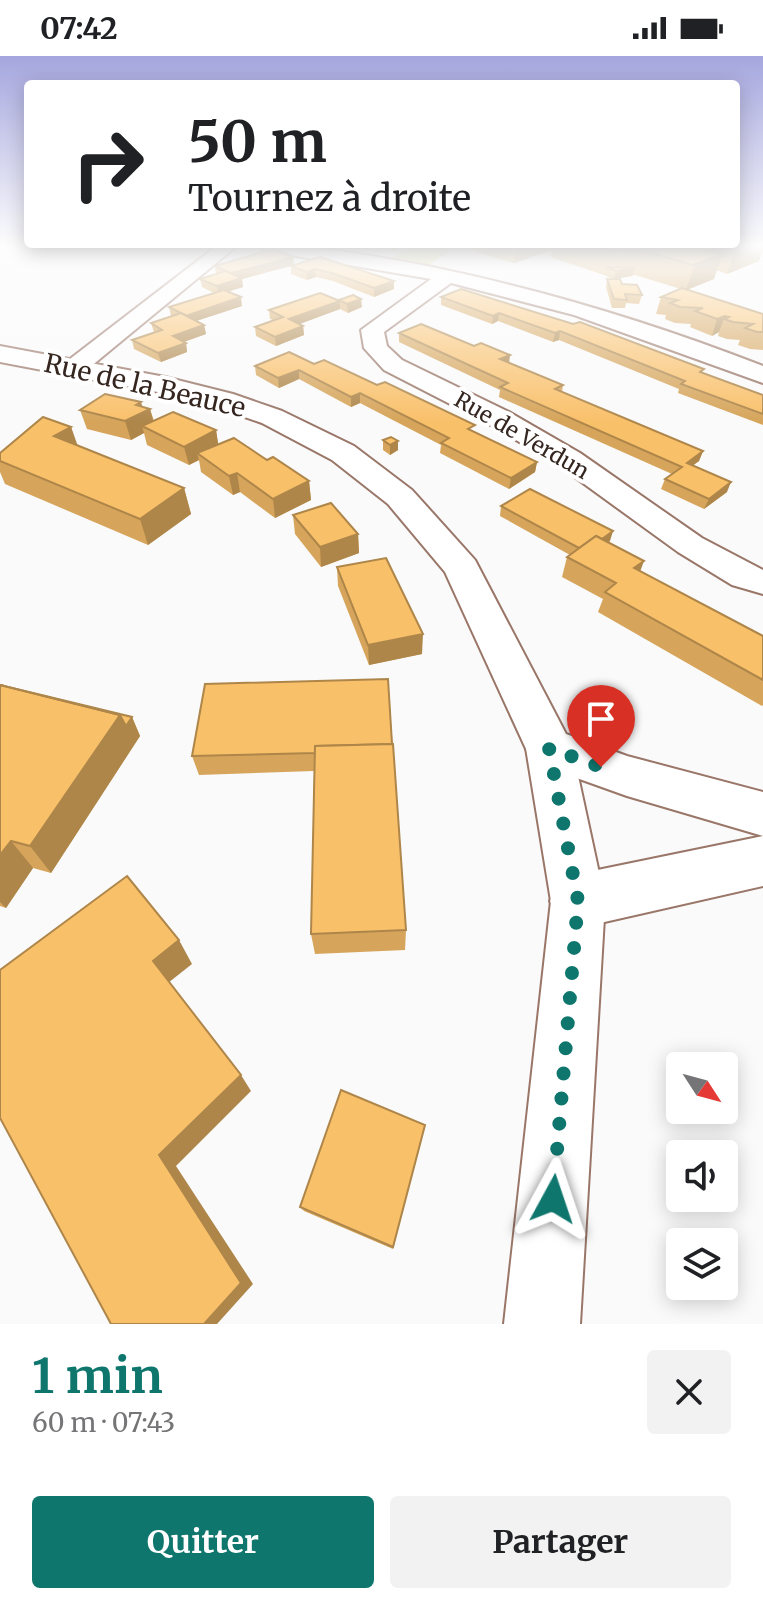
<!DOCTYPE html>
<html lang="fr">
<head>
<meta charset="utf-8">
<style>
	:root { --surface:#fff; --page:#f2f2f2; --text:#202124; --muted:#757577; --accent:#0f766e }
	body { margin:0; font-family:Merriweather,serif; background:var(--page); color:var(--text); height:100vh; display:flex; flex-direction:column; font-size:30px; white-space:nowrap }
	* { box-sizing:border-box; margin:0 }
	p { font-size:26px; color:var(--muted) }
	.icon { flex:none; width:44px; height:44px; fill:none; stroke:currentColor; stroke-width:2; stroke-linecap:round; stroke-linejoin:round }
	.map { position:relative; height:1268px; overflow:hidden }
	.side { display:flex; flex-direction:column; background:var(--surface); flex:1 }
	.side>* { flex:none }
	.banner { position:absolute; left:24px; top:24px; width:716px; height:168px; border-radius:8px; box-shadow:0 4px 20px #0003; background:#fff; color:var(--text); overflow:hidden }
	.needle { width:52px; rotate:126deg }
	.tools { position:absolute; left:666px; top:996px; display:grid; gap:16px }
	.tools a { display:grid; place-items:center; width:72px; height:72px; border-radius:8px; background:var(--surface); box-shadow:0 4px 20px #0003; font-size:40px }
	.pin { position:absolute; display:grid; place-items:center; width:68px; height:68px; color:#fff; margin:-82px -34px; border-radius:50% 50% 50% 0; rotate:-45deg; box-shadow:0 0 8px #0007 }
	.pin .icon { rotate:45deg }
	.me { position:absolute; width:88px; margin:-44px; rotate:5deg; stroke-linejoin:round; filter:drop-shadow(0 0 6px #0008) }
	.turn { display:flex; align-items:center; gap:28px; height:168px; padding:0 32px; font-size:36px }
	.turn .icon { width:104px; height:104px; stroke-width:2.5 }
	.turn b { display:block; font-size:56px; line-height:68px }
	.round { display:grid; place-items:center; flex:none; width:84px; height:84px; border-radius:8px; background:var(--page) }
	.overview { display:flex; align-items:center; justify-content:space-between; height:136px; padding:0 32px }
	h1 { font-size:48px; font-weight:700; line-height:60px; color:var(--accent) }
	.button { display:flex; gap:16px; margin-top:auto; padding:16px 32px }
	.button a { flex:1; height:92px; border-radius:8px; background:var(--accent); color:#fff; font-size:32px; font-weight:700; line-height:92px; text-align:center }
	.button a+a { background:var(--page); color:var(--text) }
	.status { display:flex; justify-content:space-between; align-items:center; height:56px; padding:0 40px; background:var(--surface); direction:ltr }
	.status svg { height:22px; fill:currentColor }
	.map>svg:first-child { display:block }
	.green { fill:#d2d276 }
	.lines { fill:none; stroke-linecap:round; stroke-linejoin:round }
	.street-casing { stroke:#997668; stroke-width:4 }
	.secondary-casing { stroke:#997668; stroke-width:4 }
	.street { fill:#fff; fill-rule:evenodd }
	.secondary { fill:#fff; fill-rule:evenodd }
	.wall { fill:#d6a55b }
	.shaded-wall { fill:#ae864a }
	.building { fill:#f9c06a; stroke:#ae864a; stroke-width:2 }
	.route { stroke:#0f766e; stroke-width:14; stroke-dasharray:0 25.2 }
	.labels { text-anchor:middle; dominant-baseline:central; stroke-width:8; stroke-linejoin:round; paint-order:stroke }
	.far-street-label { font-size:22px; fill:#352620; stroke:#fff }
	.street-label { font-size:26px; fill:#352620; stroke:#fff }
</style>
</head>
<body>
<div class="status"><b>07:42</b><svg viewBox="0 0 49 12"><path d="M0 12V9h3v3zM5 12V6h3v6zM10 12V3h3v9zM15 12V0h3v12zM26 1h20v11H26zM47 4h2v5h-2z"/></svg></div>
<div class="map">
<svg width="763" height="1268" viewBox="0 0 763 1268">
	<rect width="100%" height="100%" fill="#fafafa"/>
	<path class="green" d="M412 189H453L445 191 451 195 428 209 392 202Z"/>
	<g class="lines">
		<g class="street-casing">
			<g id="street">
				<path d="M218 189H238L84 316H66L63 311 66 306Z"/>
				<path d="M258 189C317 189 374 200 432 211 543 234 656 268 763 310V327L574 259 451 227 384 276 387 290 402 304 509 356 580 397 702 482 763 514V538L732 529 678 496 558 409 489 368 384 314 364 292 361 274 431 223 267 195Z"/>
				<path d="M549 674 565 679 572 692 605 845 580 1268H504L551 845 526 692 533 679Z"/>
			</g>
		</g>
		<g class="secondary-casing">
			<g id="secondary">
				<path d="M0 290 165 321 233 338 282 355 354 390 412 434 475 504 566 678 627 700 763 736V780L627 740 532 706 445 516 388 448 332 404 262 367 213 350 163 337 0 306Z"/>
				<path d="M763 780V830L578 872 558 864 550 845 558 826 578 818Z"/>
			</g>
		</g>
		<use href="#street" class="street"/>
		<use href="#secondary" class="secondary"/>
	</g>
	<g class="wall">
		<path d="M367 189H403L395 194Z"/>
		<path d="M463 189H763L759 205 727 218 716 214 714 223 687 234 763 258V294L750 293 738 289 740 284 727 283 718 280 719 276 712 280 690 271 691 268 675 267 665 263 666 259 656 258 661 241 681 233 635 219 616 223 642 239 639 248 626 247 625 252H612L606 231 607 223H613L604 219 553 202 551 198 552 194 514 207 482 198Z"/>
		<path d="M293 201 294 209 242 223 243 231 228 235 242 250 196 265 204 269 206 278 184 286 186 287 187 296 161 306 134 293 132 284 154 276 151 267 171 260 169 251 214 237 202 231 200 223 216 218 215 210Z"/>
		<path d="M291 210 394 225V233L374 241 333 225 316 221 307 224 291 218Z"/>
		<path d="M461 233 763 339V369L678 337 679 333 559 284 553 286 498 265 492 268 441 249V241Z"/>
		<path d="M339 244 362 251 348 257 340 253 299 268 303 270 304 279 276 290 256 280 255 271 273 264 270 263 269 254Z"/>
		<path d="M399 277 509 307 563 329 562 336 703 395 699 405 693 409 727 436 704 453 661 433 665 423 672 418 499 341 500 334 399 286Z"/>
		<path d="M314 308 474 376 537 406 535 416 509 433 440 397 441 389 360 347 351 351 299 323 279 332 256 319 255 310Z"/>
		<path d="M142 351 150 353 154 365 216 374 218 388 267 404 309 425 311 444 275 462 240 436 233 439 201 416 199 404 189 409 147 389 144 377 131 384 87 373 80 354Z"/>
		<path d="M71 371 77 390 184 432 191 458 148 489 5 428 0 416V397Z"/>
		<path d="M383 384 398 394 390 399 383 394Z"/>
		<path d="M501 450 610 485 609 486 640 515 763 580V649L762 650 598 556 603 543 562 521 567 501 570 499 500 460Z"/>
		<path d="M293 459 358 478 359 497 321 511 295 478Z"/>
		<path d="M337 511 422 598 369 609 338 530Z"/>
		<path d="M388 623 406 874 405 894 315 898 311 878 314 715 199 719 192 700Z"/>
		<path d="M0 629 132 661 140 680 51 817 33 812 6 852 0 850Z"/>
		<path d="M425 1069 393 1193 304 1155 300 1151Z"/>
	</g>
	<g class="shaded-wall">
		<path d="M395 189H403L395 194Z"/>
		<path d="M516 189H553L552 194 514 207Z"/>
		<path d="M747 189H763V195L759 205 727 218 735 193Z"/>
		<path d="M703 193 698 207 722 198 714 223 686 234 700 194Z"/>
		<path d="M293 201 294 209 242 223 243 231 218 239 217 230 231 217Z"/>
		<path d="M635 212 632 220 614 223 616 215Z"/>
		<path d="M315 213 316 221 307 224V216Z"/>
		<path d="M394 225V233L374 241V232Z"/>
		<path d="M241 241 242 250 187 268 186 260Z"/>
		<path d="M361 243 362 251 348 257 347 248Z"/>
		<path d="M340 245V253L289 272V263Z"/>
		<path d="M499 257 498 265 492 268 493 260Z"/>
		<path d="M725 260 719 276 712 280 717 263Z"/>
		<path d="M204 269 206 278 175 289 173 280Z"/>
		<path d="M303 270 304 279 276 290 275 281Z"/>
		<path d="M560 275 559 284 553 286 555 277Z"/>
		<path d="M186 287 187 296 161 306 158 297Z"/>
		<path d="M510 299 509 308 500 303Z"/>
		<path d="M299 314V323L279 332 278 322Z"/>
		<path d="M360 337V347L351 351V341Z"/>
		<path d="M141 346 144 356 150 353 155 371 142 370 144 377 131 384 125 365 136 349Z"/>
		<path d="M71 371 80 396 54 380Z"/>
		<path d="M216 374 219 393 197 397 199 404 189 409 184 391Z"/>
		<path d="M398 385V394L390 399V389Z"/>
		<path d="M703 395 699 405 683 417 687 407Z"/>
		<path d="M537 406 535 416 509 433 511 422Z"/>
		<path d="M237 417 240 436 233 439 229 420Z"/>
		<path d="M309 425 311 444 275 462 273 443Z"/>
		<path d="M731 426 727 436 704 453 709 443Z"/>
		<path d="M184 432 191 458 148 489 140 463Z"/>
		<path d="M613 475 610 485 582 506 585 495Z"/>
		<path d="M358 478 359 497 321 511 320 491Z"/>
		<path d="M644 505 637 524 634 512Z"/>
		<path d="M423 578 422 598 369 609 368 589Z"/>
		<path d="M120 659 132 661 140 680 51 817 30 790Z"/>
		<path d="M11 785 33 812 6 852 0 846V799Z"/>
		<path d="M179 884 192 908 168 927 153 905Z"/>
		<path d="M241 1019 251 1035 176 1110 253 1228 217 1268H204L159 1099Z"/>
	</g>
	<g class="building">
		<path d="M590 189H690L703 193 700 194 722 198 693 209 641 194 612 195Z"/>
		<path d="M720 189H747L735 193Z"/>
		<path d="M273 193 293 201 231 217 215 210Z"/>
		<path d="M320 201 394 225 374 232 332 217 315 213 307 216 291 210Z"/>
		<path d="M606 211 635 212 616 215Z"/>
		<path d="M225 215 242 222 217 230 200 223Z"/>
		<path d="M607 223H620L622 228 637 229 642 239 625 238 627 244 614 243Z"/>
		<path d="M682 232 763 258V276H757L745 272 753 268 733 266 724 263 729 261 725 260 717 263 695 255 703 252 680 251 670 247 678 244 661 241Z"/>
		<path d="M461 233 573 268 580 266 704 313 700 316 763 339V358L681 328 685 325 560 275 555 277 499 257 493 260 441 241Z"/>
		<path d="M224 234 241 241 186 260 169 251Z"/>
		<path d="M320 237 340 245 289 263 303 270 275 281 255 271 283 261 269 254Z"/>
		<path d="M353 239 361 243 347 248 339 244Z"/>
		<path d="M181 257 204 269 173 280 186 287 158 297 132 284 162 274 151 267Z"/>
		<path d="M421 268 474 290 481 287 510 299 500 303 563 329 555 333 703 395 687 407 731 426 709 443 665 423 682 411 500 331 508 327 399 277Z"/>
		<path d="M289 296 314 308 324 304 377 329 385 326 475 369 468 373 537 406 511 422 441 387 449 382 360 337 351 341 299 314 278 322 255 310Z"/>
		<path d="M105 338 141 346 136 349 150 353 125 365 80 354Z"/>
		<path d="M173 356 216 374 184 391 142 370Z"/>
		<path d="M43 361 71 371 54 380 184 432 140 463 0 405V397Z"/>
		<path d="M391 381 398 385 390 389 383 384Z"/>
		<path d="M234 382 267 404 273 401 309 425 273 443 237 417 229 420 197 397Z"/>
		<path d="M530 433 613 475 602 483 596 480 579 492 501 450Z"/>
		<path d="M331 447 358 478 320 491 293 459Z"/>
		<path d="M596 480 644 505 634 512 763 580V624L605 536 616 527 567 501Z"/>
		<path d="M386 502 423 578 368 589 337 511Z"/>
		<path d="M388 623 392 688 315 690V697L192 700 205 628Z"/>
		<path d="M0 629 120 659 30 790 11 785 0 799Z"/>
		<path d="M0 629 132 661 126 670 120 659Z"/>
		<path d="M393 688 406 874 311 878 315 690Z"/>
		<path d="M127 820 179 884 153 905 241 1019 159 1099 241 1227 204 1268H111L0 1062V914Z"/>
		<path d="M341 1034 425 1069 393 1191 300 1151Z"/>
	</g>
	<linearGradient id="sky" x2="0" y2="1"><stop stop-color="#a5a6de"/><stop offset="0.52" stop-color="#fdfdfd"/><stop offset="1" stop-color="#fdfdfd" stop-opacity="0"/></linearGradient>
	<rect width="763" height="366" fill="url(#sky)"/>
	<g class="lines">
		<path class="route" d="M553 1143 578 845 549 692 601 711"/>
	</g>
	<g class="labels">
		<g class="far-street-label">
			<text transform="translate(522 379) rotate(30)">Rue de Verdun</text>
		</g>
		<g class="street-label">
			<text transform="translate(145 329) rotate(13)">Rue de la Beauce</text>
		</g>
	</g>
</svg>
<div class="tools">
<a><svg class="needle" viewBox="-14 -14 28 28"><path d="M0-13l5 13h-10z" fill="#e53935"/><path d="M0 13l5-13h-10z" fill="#757577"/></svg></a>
<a><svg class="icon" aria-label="sound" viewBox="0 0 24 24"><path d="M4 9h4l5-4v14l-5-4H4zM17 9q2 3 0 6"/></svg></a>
<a><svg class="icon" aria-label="layers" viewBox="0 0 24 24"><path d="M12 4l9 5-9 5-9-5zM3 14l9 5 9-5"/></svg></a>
</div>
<div class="pin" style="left:601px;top:711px;background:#d93025"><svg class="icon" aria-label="arrive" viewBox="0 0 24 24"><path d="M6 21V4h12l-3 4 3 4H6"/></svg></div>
<svg class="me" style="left:553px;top:1143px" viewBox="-20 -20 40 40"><path d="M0-17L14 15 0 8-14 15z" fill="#0f766e" stroke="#fff" stroke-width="4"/></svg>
<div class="banner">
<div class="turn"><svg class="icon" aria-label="right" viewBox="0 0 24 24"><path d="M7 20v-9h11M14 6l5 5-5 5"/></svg><div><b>50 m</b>Tournez à droite</div></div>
</div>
</div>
<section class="side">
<div class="overview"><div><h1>1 min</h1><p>60 m · 07:43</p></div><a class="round"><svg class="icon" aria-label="close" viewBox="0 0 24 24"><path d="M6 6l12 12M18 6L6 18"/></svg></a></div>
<div class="button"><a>Quitter</a><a>Partager</a></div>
</section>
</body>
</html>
